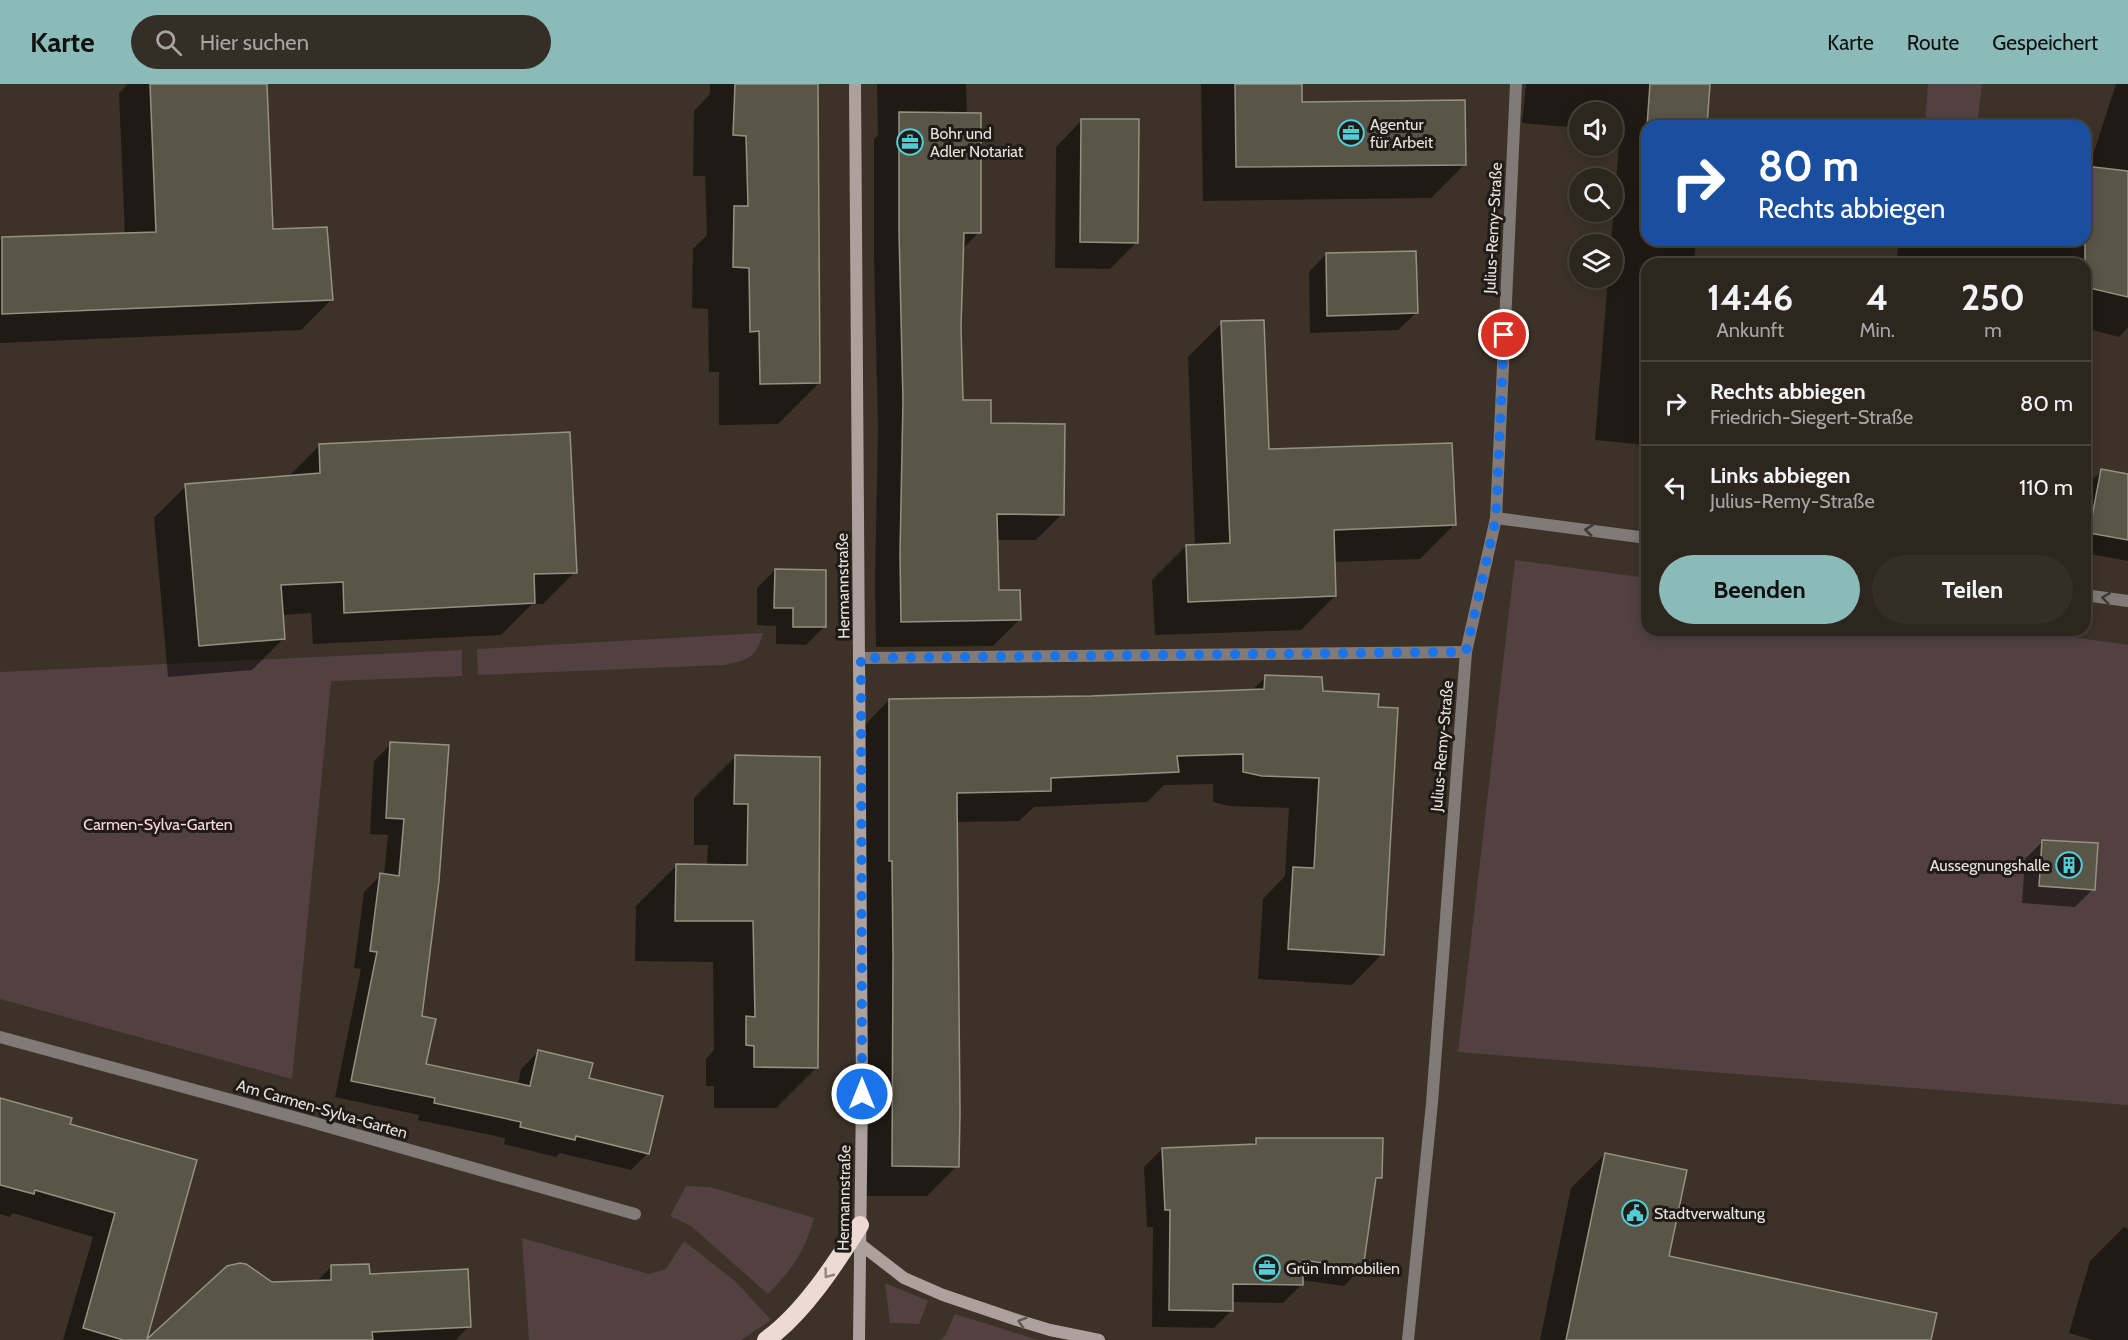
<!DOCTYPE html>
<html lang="de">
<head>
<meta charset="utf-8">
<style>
	:root { --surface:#2d261e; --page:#352e27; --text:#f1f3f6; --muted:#a7a5a4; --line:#48433c; --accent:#8bbbb9 }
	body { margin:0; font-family:Cabin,sans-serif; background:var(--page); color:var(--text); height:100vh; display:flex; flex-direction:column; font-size:22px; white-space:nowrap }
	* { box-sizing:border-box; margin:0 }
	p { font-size:20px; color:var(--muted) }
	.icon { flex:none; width:33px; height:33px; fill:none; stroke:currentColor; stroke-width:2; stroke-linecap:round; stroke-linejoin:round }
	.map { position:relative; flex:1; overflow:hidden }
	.drawer { position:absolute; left:1641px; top:174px; width:450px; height:378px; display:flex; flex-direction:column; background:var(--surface); border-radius:18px; box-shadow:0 3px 15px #0003,0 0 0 2px var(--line) }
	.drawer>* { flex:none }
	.guide { position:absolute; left:1641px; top:36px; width:450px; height:126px; border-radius:18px; box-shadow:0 3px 15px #0003,0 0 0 2px var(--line); background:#1a4fa0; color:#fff; overflow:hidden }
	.tools { position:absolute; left:1569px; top:18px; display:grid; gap:12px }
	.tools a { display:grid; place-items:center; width:54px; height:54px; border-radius:50%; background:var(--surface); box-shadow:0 3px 15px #0003,0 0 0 2px var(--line); font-size:30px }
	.pin { position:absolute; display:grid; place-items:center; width:51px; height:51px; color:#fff; margin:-26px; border:3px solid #fff; border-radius:50%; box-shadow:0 2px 6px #0007 }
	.me { position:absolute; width:66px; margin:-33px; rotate:0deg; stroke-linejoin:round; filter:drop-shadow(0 0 4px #0008) }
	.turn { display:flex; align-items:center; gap:21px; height:126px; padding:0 18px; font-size:27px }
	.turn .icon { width:78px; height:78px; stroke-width:2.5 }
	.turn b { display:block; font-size:42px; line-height:51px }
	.eta { display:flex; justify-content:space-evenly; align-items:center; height:102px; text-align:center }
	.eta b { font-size:36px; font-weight:700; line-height:42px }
	.action { display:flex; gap:12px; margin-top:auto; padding:12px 18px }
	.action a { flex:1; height:69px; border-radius:36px; background:var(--accent); color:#111; font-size:24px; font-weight:700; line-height:69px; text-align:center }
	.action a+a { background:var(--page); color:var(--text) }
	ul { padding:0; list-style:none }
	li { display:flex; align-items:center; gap:18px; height:84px; padding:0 18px; border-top:2px solid var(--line) }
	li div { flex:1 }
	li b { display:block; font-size:22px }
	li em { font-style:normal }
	header { display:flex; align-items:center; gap:36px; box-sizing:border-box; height:84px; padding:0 30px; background:var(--accent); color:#111 }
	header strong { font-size:28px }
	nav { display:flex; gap:33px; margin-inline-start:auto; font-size:21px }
	.search { width:420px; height:54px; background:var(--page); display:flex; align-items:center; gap:15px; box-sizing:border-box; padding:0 21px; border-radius:33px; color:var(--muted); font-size:22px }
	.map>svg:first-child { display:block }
	.green { fill:#534142 }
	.shadow { fill:#0007 }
	.building { fill:#595648; stroke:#959182; stroke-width:1.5 }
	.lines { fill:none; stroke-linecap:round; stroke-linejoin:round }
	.street { stroke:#817a77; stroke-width:12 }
	.secondary { stroke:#aca19d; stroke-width:12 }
	.highway { stroke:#ecdad3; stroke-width:18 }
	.oneway { stroke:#3d3834 }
	.oneway2 { stroke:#90847e }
	.oneway3 { stroke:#5f5753 }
	.route { stroke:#1a73e8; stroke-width:10; stroke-dasharray:0 18 }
	.labels { text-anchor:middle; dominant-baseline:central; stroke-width:6; stroke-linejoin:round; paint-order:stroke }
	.poi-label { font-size:16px; fill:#e8e2db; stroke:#201b17; text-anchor:start }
	.street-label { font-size:16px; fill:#e8e2db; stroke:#201b17 }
	.park-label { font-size:16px; fill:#fed9db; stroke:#201b17 }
</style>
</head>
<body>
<header>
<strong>Karte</strong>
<div class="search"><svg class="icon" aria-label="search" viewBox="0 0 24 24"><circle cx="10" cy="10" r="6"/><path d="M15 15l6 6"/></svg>Hier suchen</div>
<nav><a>Karte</a><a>Route</a><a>Gespeichert</a></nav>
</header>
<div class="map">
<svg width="2128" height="1256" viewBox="0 0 2128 1256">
	<rect width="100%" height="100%" fill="#3c3228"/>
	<g class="green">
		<path d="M1928 0H1982L1977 42H1925Z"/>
		<path d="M1515 476 1647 494V546H2021L2128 561V1021L1458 968Z"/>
		<path d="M763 549C756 574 748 576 724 581L478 591 477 565Z"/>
		<path d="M462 566V592L331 597 292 995 0 915V588Z"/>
		<path d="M686 1102 710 1103 814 1134C805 1167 792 1186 768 1210L691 1142 670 1132Z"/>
		<path d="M522 1154 649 1190 666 1185 684 1157 736 1198 771 1236 741 1256H529Z"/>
		<path d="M885 1199 928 1217 919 1240 890 1239Z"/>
		<path d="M955 1230 1038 1256H940L945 1252Z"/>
	</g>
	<g class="shadow">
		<path d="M128 0H266L271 146 332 215 301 246 0 259V156L2 154 125 151 119 9Z"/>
		<path d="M710 0H817L819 299 778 340 719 341V288H709L708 225 692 224 693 165 707 151 705 92H693L694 27 710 10Z"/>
		<path d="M877 0H966L967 30 979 148 962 166 960 243 962 317 990 341 1062 430 1036 456H996L998 507 1019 536 993 562 876 563 875 496 878 343 874 175V55L878 51Z"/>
		<path d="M1201 0H1300V19L1465 80 1431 114 1203 117Z"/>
		<path d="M1526 0H1709L1705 42H1647V156H1696L1694 180H1647V361L1595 356 1608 194H1612V160H1611L1620 48 1612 47V28H1580V44L1522 39Z"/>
		<path d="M2116 0H2128V243L2119 253 2085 244V180H1896L1899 156H2085V81L2092 74Z"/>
		<path d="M1082 36 1136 159 1110 185 1055 184 1056 63Z"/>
		<path d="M1326 170 1416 229 1398 246 1310 249 1309 188Z"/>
		<path d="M1222 239 1268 367 1454 441 1420 475 1333 478 1335 512 1301 546 1155 551 1152 496 1186 462H1195L1188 273Z"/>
		<path d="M319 362 575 488 543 520H532L501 551 313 560 311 529 282 531 284 554 252 586 168 593 154 434 186 402 288 393Z"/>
		<path d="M2102 387 2128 392V477L2085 469V397L2090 398Z"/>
		<path d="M775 486 824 543 806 561 776 560V542L757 541V504Z"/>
		<path d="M1266 593 1322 608 1382 870 1352 901 1258 895 1263 815 1285 792 1289 724 1230 722 1213 718V700L1164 701 1147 718 1034 723 1019 737 956 738 957 1082 927 1112H862L859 647 889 616 1091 613 1251 607Z"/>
		<path d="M391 660 447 663 420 933 424 981 518 1001 521 985 538 968 588 995 648 1069 631 1086 560 1069 556 1073 504 1060 505 1054 418 1036 419 1031 335 1013 361 885 354 884 364 808 381 791H384L388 751 370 750 374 677Z"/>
		<path d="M735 673 818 675 817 983 776 1024H714V1002H706V975L714 966 713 878 635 877 636 822 677 781 707 782 708 761H694V714Z"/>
		<path d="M2043 757 2093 805 2075 823 2022 819 2025 775Z"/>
		<path d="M0 1016 68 1041 195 1077 145 1256H63L93 1153 13 1129 9 1133 0 1130Z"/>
		<path d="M1257 1056 1380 1093 1374 1100 1361 1184 1344 1202 1301 1196V1201L1283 1219 1232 1218V1226L1214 1244 1152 1243 1153 1143H1147L1144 1083 1162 1065 1251 1061Z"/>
		<path d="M1605 1070 1667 1173 1930 1256H1540L1571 1104Z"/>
		<path d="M2124 1143 2128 1145V1256H2093L2069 1249 2090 1177Z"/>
		<path d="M331 1183 368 1192 469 1242 456 1256H148L272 1200 316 1198Z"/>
	</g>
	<g class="building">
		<path d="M150 0H267L273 145 327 143 333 216 2 230V153L156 148Z"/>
		<path d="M735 0H818L820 299 760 300 759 247 750 248 749 184 733 183 734 122H748L746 52 733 51Z"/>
		<path d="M1235 0H1302V18L1465 16 1466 81 1236 83Z"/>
		<path d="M1650 0H1710L1707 42H1647Z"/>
		<path d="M899 28 981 29V149H964L961 243 963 316H991V339L1065 340 1064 431 997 430 999 506H1020L1021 536 901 538 900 469 903 317 899 148Z"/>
		<path d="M1081 35H1139L1138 159 1080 158Z"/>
		<path d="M2085 82 2128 87V213L2085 203Z"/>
		<path d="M1416 167 1418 229 1327 232 1326 169Z"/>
		<path d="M1264 236 1269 365 1452 359 1456 441 1334 446 1336 512 1188 518 1186 461 1230 459 1221 237Z"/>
		<path d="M570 348 577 489 534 490 535 519 344 529 343 498 281 501 285 555 199 562 185 400 320 389 319 360Z"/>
		<path d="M2101 385 2128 390V456L2089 449Z"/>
		<path d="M775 485 826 486V543H793V524H774Z"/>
		<path d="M1265 591 1322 593 1323 607 1379 610 1378 623 1398 624 1384 871 1288 865 1293 783 1314 784 1319 694 1262 692 1243 688V670L1177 672 1179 688 1051 694V707L957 709 960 1028 959 1083 892 1082 893 872 892 777H889V615L1091 612 1264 605Z"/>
		<path d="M390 658 449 661 439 797 422 932 436 935 426 980 530 1002 538 966 593 979 589 994 663 1012 649 1070 576 1052 575 1056 520 1043 521 1038 434 1019 435 1014 351 997 377 868 370 867 380 789 399 792 404 735 386 734Z"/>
		<path d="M735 671 820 673 818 984 754 983V962L746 961V932L755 933 753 837H675L676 780 747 781 748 720H734Z"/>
		<path d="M2042 756 2098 759 2095 806 2039 802Z"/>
		<path d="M0 1014 72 1034 70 1040 197 1076 147 1255 227 1182 240 1179 246 1180 272 1198 331 1196V1181L369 1180 370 1190 468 1185 471 1243 372 1248 373 1256H123L83 1244 115 1129 35 1106 34 1110 0 1101Z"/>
		<path d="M1256 1054H1383L1382 1094H1376L1363 1185 1303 1176V1201L1233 1200V1227L1169 1226 1170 1126H1165L1162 1064 1256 1060Z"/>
		<path d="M1605 1069 1687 1086 1669 1172 1937 1229 1931 1256H1566Z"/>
	</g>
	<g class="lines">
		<g class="street">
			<path d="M1496 434 1647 454"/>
			<path d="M2085 511 2128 517"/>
			<path d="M861 574 1466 568"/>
			<path d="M0 953 301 1035 635 1130"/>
			<path d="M1408 1256 1432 1019 1466 568 1496 434 1516 0"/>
		</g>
		<g class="secondary">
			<path d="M855 0 862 1010 859 1256"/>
			<path d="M860 1160 904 1194 943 1211 1017 1236 1050 1246 1099 1256"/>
		</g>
		<path class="highway" d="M766 1256C803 1230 836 1179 860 1141"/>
	</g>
	<defs><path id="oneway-chevron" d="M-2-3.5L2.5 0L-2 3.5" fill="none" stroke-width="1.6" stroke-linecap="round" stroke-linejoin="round" transform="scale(1.5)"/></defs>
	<g class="oneway">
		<use href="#oneway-chevron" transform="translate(1589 446) rotate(-173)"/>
		<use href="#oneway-chevron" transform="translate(2106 514) rotate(-173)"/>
	</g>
	<use class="oneway2" href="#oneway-chevron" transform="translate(828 1190) rotate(127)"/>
	<use class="oneway3" href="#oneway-chevron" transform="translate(1022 1238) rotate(-163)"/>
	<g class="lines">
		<path class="route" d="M862 1010 861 574 1466 568 1496 434 1504 251"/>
	</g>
	<defs>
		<g id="office-ring" transform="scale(1.35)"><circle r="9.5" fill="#201b17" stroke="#52ccd6" stroke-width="1.5"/><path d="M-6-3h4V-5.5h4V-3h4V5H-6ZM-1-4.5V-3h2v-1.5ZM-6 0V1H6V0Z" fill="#52ccd6"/></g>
		<g id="building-ring" transform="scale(1.35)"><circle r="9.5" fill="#201b17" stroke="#52ccd6" stroke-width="1.5"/><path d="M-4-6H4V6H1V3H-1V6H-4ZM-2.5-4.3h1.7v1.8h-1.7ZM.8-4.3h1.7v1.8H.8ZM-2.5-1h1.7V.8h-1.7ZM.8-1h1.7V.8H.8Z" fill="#52ccd6"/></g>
		<g id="civic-ring" transform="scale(1.35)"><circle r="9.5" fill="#201b17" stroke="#52ccd6" stroke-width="1.5"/><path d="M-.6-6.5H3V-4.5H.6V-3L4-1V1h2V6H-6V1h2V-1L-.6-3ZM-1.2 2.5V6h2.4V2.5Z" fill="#52ccd6"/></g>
	</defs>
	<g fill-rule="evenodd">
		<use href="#office-ring" x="1351" y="49"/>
		<use href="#office-ring" x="910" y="58"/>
		<use href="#building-ring" x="2069" y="781"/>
		<use href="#civic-ring" x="1635" y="1129"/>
		<use href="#office-ring" x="1267" y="1184"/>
	</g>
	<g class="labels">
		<g class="poi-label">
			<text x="1370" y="40">Agentur<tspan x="1370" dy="18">für Arbeit</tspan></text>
			<text x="930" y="49">Bohr und<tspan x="930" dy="18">Adler Notariat</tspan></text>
			<text x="2050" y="781" text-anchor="end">Aussegnungshalle</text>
			<text x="1654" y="1129">Stadtverwaltung</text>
			<text x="1286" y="1184">Grün Immobilien</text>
		</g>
		<g class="street-label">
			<text transform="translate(1493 144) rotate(-87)">Julius-Remy-Straße</text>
			<text transform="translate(843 502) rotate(-91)">Hermannstraße</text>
			<text transform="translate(1442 662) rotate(-85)">Julius-Remy-Straße</text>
			<text transform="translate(322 1025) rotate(16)">Am Carmen-Sylva-Garten</text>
			<text transform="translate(844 1114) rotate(-89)">Hermannstraße</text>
		</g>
		<g class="park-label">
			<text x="158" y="740">Carmen-Sylva-Garten</text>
		</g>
	</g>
</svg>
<div class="tools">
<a><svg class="icon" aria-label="sound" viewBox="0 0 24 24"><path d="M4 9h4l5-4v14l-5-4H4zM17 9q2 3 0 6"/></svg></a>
<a><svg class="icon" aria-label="search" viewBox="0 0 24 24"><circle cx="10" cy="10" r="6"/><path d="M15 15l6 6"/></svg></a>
<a><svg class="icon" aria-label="layers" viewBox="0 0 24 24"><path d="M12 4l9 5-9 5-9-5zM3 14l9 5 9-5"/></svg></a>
</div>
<div class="pin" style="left:1504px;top:251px;background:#d93025"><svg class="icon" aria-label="arrive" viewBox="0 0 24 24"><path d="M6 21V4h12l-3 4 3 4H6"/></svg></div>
<svg class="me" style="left:862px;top:1010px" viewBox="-20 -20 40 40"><circle r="17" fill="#1a73e8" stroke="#fff" stroke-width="3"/><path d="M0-11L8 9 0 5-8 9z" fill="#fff"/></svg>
<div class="guide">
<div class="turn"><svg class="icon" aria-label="right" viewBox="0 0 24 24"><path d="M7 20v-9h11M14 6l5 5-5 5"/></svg><div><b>80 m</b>Rechts abbiegen</div></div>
</div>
<section class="drawer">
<div class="eta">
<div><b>14:46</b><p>Ankunft</p></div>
<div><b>4</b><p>Min.</p></div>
<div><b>250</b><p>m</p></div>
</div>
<ul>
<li><svg class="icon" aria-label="right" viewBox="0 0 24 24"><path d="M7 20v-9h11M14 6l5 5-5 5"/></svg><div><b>Rechts abbiegen</b><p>Friedrich-Siegert-Straße</p></div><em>80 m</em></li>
<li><svg class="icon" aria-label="left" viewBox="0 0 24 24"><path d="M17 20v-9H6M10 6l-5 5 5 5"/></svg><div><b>Links abbiegen</b><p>Julius-Remy-Straße</p></div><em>110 m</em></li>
</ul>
<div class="action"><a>Beenden</a><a>Teilen</a></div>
</section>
</div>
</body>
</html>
